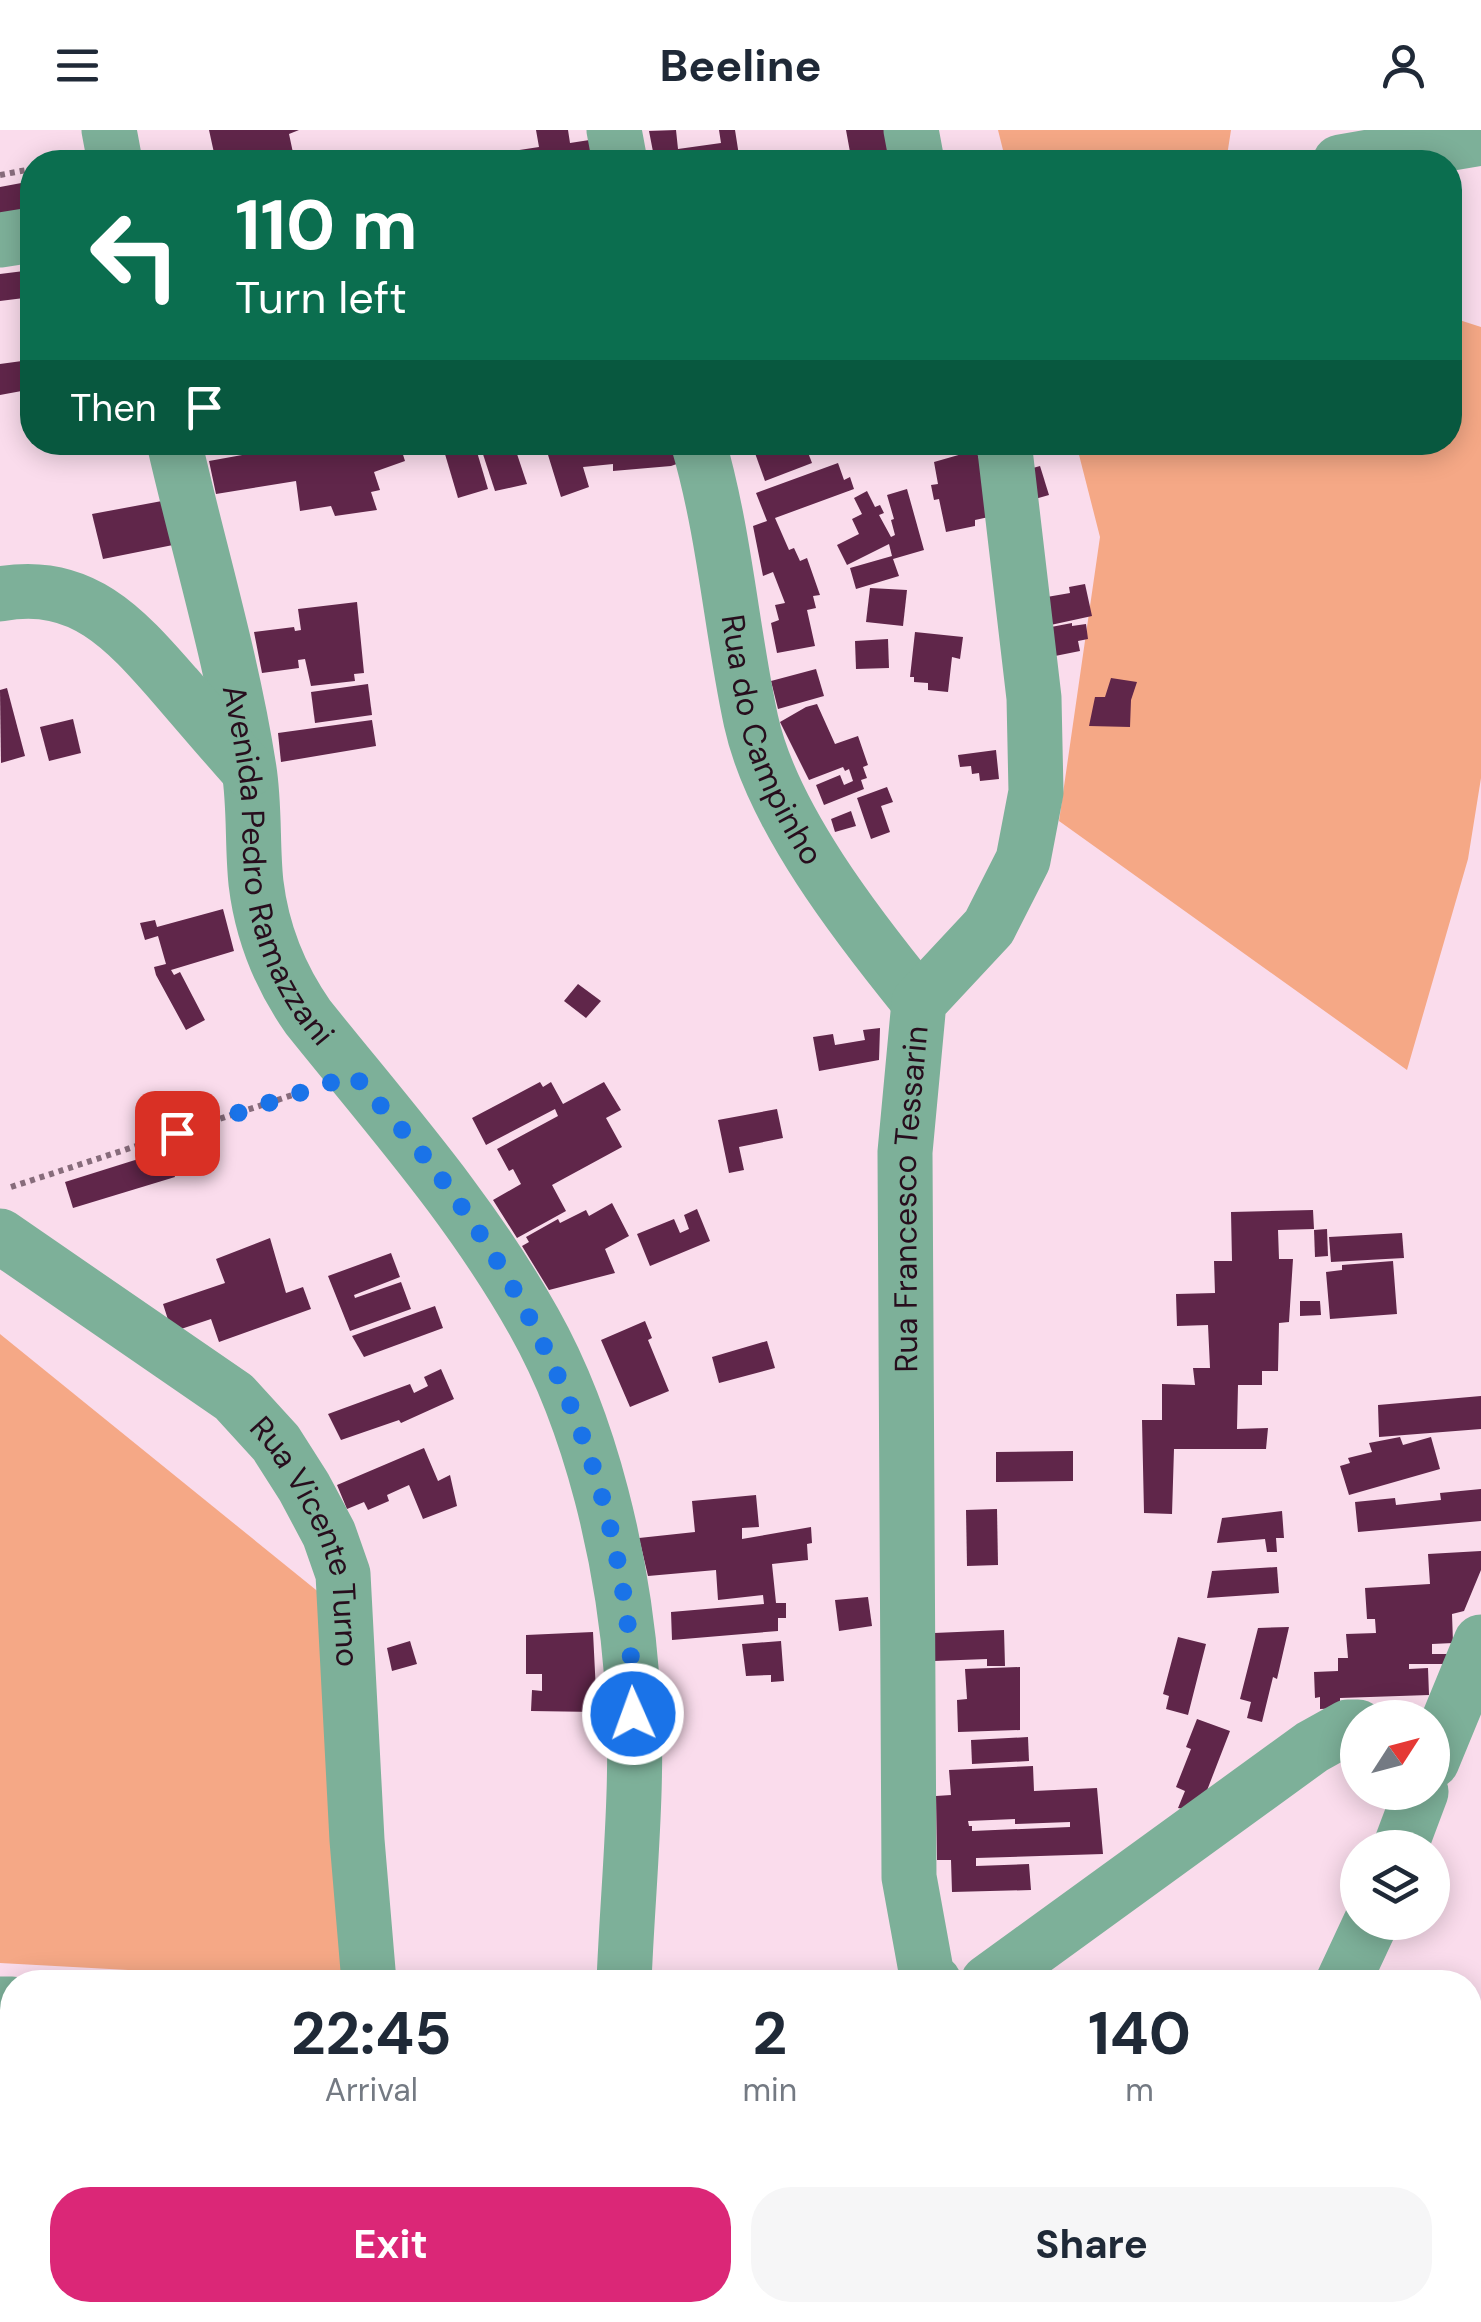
<!DOCTYPE html>
<html lang="en">
<head>
<meta charset="utf-8">
<style>
	:root { --surface:#fff; --page:#f6f6f7; --text:#1f2937; --muted:#747a83; --accent:#db2777 }
	body { margin:0; font-family:"DM Sans",sans-serif; background:var(--page); color:var(--text); height:100vh; display:flex; flex-direction:column; font-size:38px; white-space:nowrap }
	* { box-sizing:border-box; margin:0 }
	p { font-size:32px; color:var(--muted) }
	.icon { flex:none; width:55px; height:55px; fill:none; stroke:currentColor; stroke-width:2; stroke-linecap:round; stroke-linejoin:round }
	.map { position:relative; flex:1; overflow:hidden }
	.side { position:absolute; left:0px; top:1840px; width:1482px; height:352px; display:flex; flex-direction:column; background:var(--surface); border-radius:40px 40px 0 0; box-shadow:0 5px 25px #0003 }
	.side>* { flex:none }
	.hud { position:absolute; left:20px; top:20px; width:1442px; height:305px; border-radius:40px; box-shadow:0 5px 25px #0003; background:#0b6e4f; color:#fff; overflow:hidden }
	.needle { width:65px; rotate:54deg }
	.buttons { position:absolute; left:1340px; top:1570px; display:grid; gap:20px }
	.buttons a { display:grid; place-items:center; width:110px; height:110px; border-radius:50%; background:var(--surface); box-shadow:0 5px 25px #0003; font-size:50px }
	.pin { position:absolute; display:grid; place-items:center; width:85px; height:85px; color:#fff; margin:-42px; border-radius:20px; box-shadow:0 5px 15px #0006 }
	.me { position:absolute; width:110px; margin:-55px; rotate:358deg; stroke-linejoin:round; filter:drop-shadow(0 0 8px #0008) }
	.turn { display:flex; align-items:center; gap:35px; height:210px; padding:0 50px; font-size:45px }
	.turn .icon { width:130px; height:130px; stroke-width:2.5 }
	.turn b { display:block; font-size:70px; line-height:85px }
	.then { display:flex; align-items:center; height:95px; padding:0 50px; background:#0003; gap:20px; font-size:38px }
	.eta { display:flex; justify-content:space-evenly; align-items:center; height:170px; text-align:center }
	.eta b { font-size:60px; font-weight:700; line-height:70px }
	.cta { display:flex; gap:20px; margin-top:auto; padding:20px 50px }
	.cta a { flex:1; height:115px; border-radius:40px; background:var(--accent); color:#fff; font-size:40px; font-weight:700; line-height:115px; text-align:center }
	.cta a+a { background:var(--page); color:var(--text) }
	header { display:flex; justify-content:space-between; align-items:center; height:130px; padding:0 50px; background:var(--surface); font-size:45px; font-weight:700 }
	.map>svg:first-child { display:block }
	.green { fill:#f5a886 }
	.building { fill:#60264a; fill-rule:evenodd }
	.lines { fill:none; stroke-linecap:round; stroke-linejoin:round }
	.path { stroke:#876c7b; stroke-width:6; stroke-dasharray:5 5; stroke-linecap:butt }
	.minor { stroke:#7db099; stroke-width:55 }
	.route { stroke:#1a73e8; stroke-width:18; stroke-dasharray:0 32.4 }
	.labels { text-anchor:middle; dominant-baseline:central; stroke-width:10; stroke-linejoin:round; paint-order:stroke }
	.street-label { font-size:32px; fill:#270e1d; stroke:#fadcec }
</style>
</head>
<body>
<header><svg class="icon" aria-label="menu" viewBox="0 0 24 24"><path d="M4 6h16M4 12h16M4 18h16"/></svg>Beeline<svg class="icon" aria-label="person" viewBox="0 0 24 24"><circle cx="12" cy="8" r="4"/><path d="M4 21q1-7 8-7t8 7"/></svg></header>
<div class="map">
<svg width="1481" height="2192" viewBox="0 0 1481 2192">
	<rect width="100%" height="100%" fill="#fadcec"/>
	<g class="green">
		<path d="M998 0H1231L1226 32H1006Z"/>
		<path d="M1450 187 1481 197V648L1468 729 1407 940 1059 691 1100 407 1076 313 1450 312Z"/>
		<path d="M0 1204 326 1468 347 1852 0 1833Z"/>
	</g>
	<g class="building">
		<path d="M209 0H299L289 4 295 32H216Z"/>
		<path d="M536 0H568L570 13 596 9 600 32H460L459 29 539 17Z"/>
		<path d="M676 0 678 19 721 13 719 0H735L740 32H655L649 1Z"/>
		<path d="M846 0H887L901 32H835L856 27V21L850 22Z"/>
		<path d="M32 51V86L0 92V57Z"/>
		<path d="M32 140V167L0 171V144Z"/>
		<path d="M22 231 27 260 0 265V234Z"/>
		<path d="M315 312H399L405 331 374 342 380 360 371 362 377 380 335 386 331 376 300 381 296 351 216 364 209 331 270 320 271 323 316 316Z"/>
		<path d="M447 312H474L488 359 458 368 442 314Z"/>
		<path d="M479 312H513L527 354 495 361Z"/>
		<path d="M544 312H691L697 327 671 336 613 341V334L583 337 589 357 561 367Z"/>
		<path d="M751 312H804L812 333 765 351Z"/>
		<path d="M976 320 998 385 975 390V396L946 402 939 369 934 370 931 355 938 354 934 332Z"/>
		<path d="M838 333 844 350 850 347 854 359 775 388 789 420 794 418 800 431 807 428 820 465 813 466 816 478 807 480 815 516 777 523 771 493 779 490 775 475 785 473 773 442 763 446 753 396 767 391 756 363Z"/>
		<path d="M1040 336 1049 365 1035 369 1026 340Z"/>
		<path d="M907 359 924 420 893 429 899 446 856 459 850 438 892 426 889 414 847 435 837 415 859 404 852 389 862 384 854 368 867 361 875 377 880 375 884 383 879 385 891 407 895 405 891 390 894 389 887 365Z"/>
		<path d="M162 371 173 415 103 429 92 384Z"/>
		<path d="M1085 454 1092 486 1046 496 1041 468 1070 463 1069 457Z"/>
		<path d="M870 458 907 460 903 496 866 492Z"/>
		<path d="M357 472 364 543 354 544 355 551 311 556 305 529 298 530 299 538 262 543 254 502 294 497 295 501 301 500 298 479Z"/>
		<path d="M1072 493V496L1086 494 1088 509 1078 511 1080 521 1035 530 1030 501Z"/>
		<path d="M915 502 963 507 960 529 952 527 948 562 928 560V553L914 552V547H910Z"/>
		<path d="M888 509 889 538 856 539 855 511Z"/>
		<path d="M816 539 824 566 778 579 771 551Z"/>
		<path d="M1111 548 1137 552 1131 570 1130 597 1089 596 1095 567H1105Z"/>
		<path d="M368 554 372 585 315 593 311 562Z"/>
		<path d="M7 558 25 626 1 633 0 560Z"/>
		<path d="M817 574 835 614 858 606 868 635 863 637 867 648 861 650 864 659 824 675 816 655 840 645 844 655 853 651 849 639 845 641 843 637 809 650 780 592 806 577Z"/>
		<path d="M73 589 81 623 49 631 40 597Z"/>
		<path d="M372 590 376 616 281 632 278 603Z"/>
		<path d="M996 620 999 649 980 651 979 643 972 644 971 636 960 637 958 625Z"/>
		<path d="M887 657 893 672 881 676 890 702 871 709 857 668Z"/>
		<path d="M851 681 856 696 835 702 831 689Z"/>
		<path d="M223 779 234 821 171 840 174 845 180 842 205 890 186 900 156 845 154 837 166 834 158 806 145 810 140 793 155 790 157 797Z"/>
		<path d="M578 854 601 871 586 888 564 871Z"/>
		<path d="M880 898 879 930 819 941 813 907 833 904 835 915 865 910 863 900Z"/>
		<path d="M540 952 543 957 551 952 563 974 604 952 621 980 606 988 622 1017 552 1055 566 1081 517 1108 493 1070 521 1054 513 1039 509 1041 497 1019 558 986 555 979 486 1015 472 988Z"/>
		<path d="M777 979 783 1008 739 1017 744 1040 729 1043 718 990Z"/>
		<path d="M167 1020 175 1047 73 1078 65 1052Z"/>
		<path d="M612 1073 629 1106 605 1119 615 1143 549 1160 522 1116 529 1112 526 1107 558 1089 560 1093 586 1080 589 1086Z"/>
		<path d="M697 1079 710 1111 650 1136 637 1104 674 1089 680 1103 689 1099 684 1085Z"/>
		<path d="M1313 1080 1314 1099 1278 1100 1279 1129H1293L1289 1192 1279 1193 1278 1241H1262V1255H1238L1237 1299 1268 1298 1266 1319H1174L1172 1384 1144 1383 1142 1290H1162V1254L1195 1255 1193 1238H1210L1208 1195 1177 1196 1176 1164 1215 1163 1214 1131H1232L1231 1082Z"/>
		<path d="M1327 1099 1328 1126 1315 1127 1314 1100Z"/>
		<path d="M1402 1103 1404 1128 1331 1132 1329 1107Z"/>
		<path d="M270 1108 286 1163 303 1157 311 1179 219 1212 211 1189 172 1202 163 1174 225 1153 216 1129Z"/>
		<path d="M391 1123 400 1147 354 1165 355 1168 401 1152 411 1179 350 1201 328 1146Z"/>
		<path d="M1393 1131 1397 1184 1330 1189 1326 1142 1342 1140V1135Z"/>
		<path d="M1300 1171H1320L1321 1185 1300 1186Z"/>
		<path d="M435 1176 443 1198 364 1227 352 1206Z"/>
		<path d="M645 1191 652 1208 648 1210 669 1261 630 1277 601 1210Z"/>
		<path d="M767 1211 775 1238 719 1253 712 1227Z"/>
		<path d="M441 1239 454 1269 401 1293 399 1290 341 1310 328 1284 410 1254 414 1263 428 1256 424 1247Z"/>
		<path d="M1481 1266V1299L1379 1307 1378 1275Z"/>
		<path d="M1400 1307 1403 1315 1431 1307 1440 1339 1349 1365 1340 1336 1350 1333 1348 1328 1372 1322 1369 1313Z"/>
		<path d="M424 1318 438 1351 450 1345 457 1376 423 1389 409 1355 387 1365 389 1371 368 1380 364 1372 347 1379 337 1355Z"/>
		<path d="M1073 1321V1351L996 1352V1322Z"/>
		<path d="M1481 1359V1391L1358 1402 1355 1372 1395 1368 1396 1375 1441 1370 1440 1363Z"/>
		<path d="M756 1365 759 1397 742 1398V1409L811 1397 812 1413 807 1414 808 1430 772 1434 776 1473H786V1488H778V1501L672 1510 671 1482 764 1474 763 1465 718 1470 716 1440 648 1446 639 1408 695 1402 692 1371Z"/>
		<path d="M997 1379 998 1435 967 1436 966 1380Z"/>
		<path d="M1282 1381 1284 1408H1276L1277 1422H1267L1265 1409 1217 1413 1222 1388Z"/>
		<path d="M1481 1421V1440L1464 1481 1452 1484 1453 1513 1432 1514V1524H1447V1534H1409V1539L1428 1538 1429 1565 1340 1568V1578L1320 1579V1567L1315 1568 1314 1542 1338 1541V1528H1348L1346 1504 1376 1503 1375 1489H1367L1365 1458 1430 1454 1428 1424Z"/>
		<path d="M1277 1437 1279 1463 1207 1468 1212 1441Z"/>
		<path d="M868 1467 872 1496 839 1501 835 1470Z"/>
		<path d="M1289 1497 1277 1549 1273 1547 1262 1592 1247 1588 1251 1572 1240 1569 1258 1498Z"/>
		<path d="M1004 1500 1005 1536H987V1529L934 1531V1503Z"/>
		<path d="M593 1502 597 1582 531 1581 532 1560 542 1561V1544H526V1505Z"/>
		<path d="M1178 1507 1206 1514 1188 1585 1166 1579 1169 1566 1163 1564Z"/>
		<path d="M410 1511 417 1534 392 1541 387 1518Z"/>
		<path d="M781 1511 784 1551 771 1552V1545L746 1546 742 1514Z"/>
		<path d="M1020 1537V1600L958 1602 957 1570 967 1569 965 1539Z"/>
		<path d="M1197 1589 1230 1601 1194 1694 1184 1679 1178 1678 1185 1661 1176 1657 1191 1619 1186 1617Z"/>
		<path d="M1028 1607 1029 1631 972 1634 971 1610Z"/>
		<path d="M1033 1636 1034 1661 1097 1658 1103 1724 976 1728V1736L1029 1734 1031 1760 952 1762 951 1730H937L936 1666 951 1665 949 1640ZM1015 1689V1694L1070 1692V1697L972 1701V1696H969L968 1691Z"/>
		<path d="M0 2015 12 2016V2097L0 2098Z"/>
		<path d="M1481 2018V2044L1470 2049V2024Z"/>
		<path d="M1481 2054V2085L1470 2090V2060Z"/>
		<path d="M122 2180H151L153 2188 125 2192Z"/>
		<path d="M190 2180H237L239 2192H193Z"/>
		<path d="M268 2180H317L320 2192H271Z"/>
		<path d="M118 2181 120 2192H69L67 2186Z"/>
	</g>
	<g class="lines">
		<g class="path">
			<path d="M0 45 32 39"/>
			<path d="M11 1057 308 960"/>
		</g>
		<g class="minor">
			<path d="M109 0 115 32"/>
			<path d="M614 0 620 32"/>
			<path d="M911 0 917 32"/>
			<path d="M1340 32 1481 8"/>
			<path d="M0 110 32 105"/>
			<path id="s1" d="M174 312C199 421 232 529 249 639 255 677 252 716 256 753 262 803 280 847 308 887 389 988 470 1078 534 1192 592 1295 623 1431 632 1549 640 1649 628 1752 624 1852"/>
			<path id="s2" d="M698 312C725 404 731 498 751 591 772 687 858 797 919 872"/>
			<path d="M0 464C83 449 126 500 176 557 200 585 224 613 248 640"/>
			<path id="s3" d="M0 1106 234 1267 276 1313 304 1357 329 1404 343 1444 357 1710 369 1852"/>
			<path d="M1432 1631 1481 1512"/>
			<path d="M1400 1718 1421 1662"/>
			<path id="s4" d="M934 1852 927 1846 909 1747 905 1022 919 872 989 797 1023 730 1036 662 1034 568 1004 312"/>
			<path d="M988 1852 1312 1617 1348 1597H1358"/>
			<path d="M1343 1852 1371 1792"/>
			<path d="M0 1874H12"/>
			<path d="M492 2180 501 2192"/>
			<path d="M811 2180 872 2192"/>
			<path d="M1412 2180 1418 2192"/>
			<path d="M590 2192 628 2180"/>
			<path d="M1016 2192 1041 2180"/>
		</g>
	</g>
	<g class="lines">
		<path class="route" d="M177 1003 354 945C382 978 412 1009 438 1044 555 1200 633 1386 633 1584"/>
	</g>
	<g class="labels">
		<g class="street-label">
			<text stroke="none"><textPath href="#s2" startOffset="308">Rua do Campinho</textPath></text>
			<text stroke="none"><textPath href="#s1" startOffset="438">Avenida Pedro Ramazzani</textPath></text>
			<text stroke="none"><textPath href="#s4" startOffset="788">Rua Francesco Tessarin</textPath></text>
			<text stroke="none"><textPath href="#s3" startOffset="452">Rua Vicente Turno</textPath></text>
		</g>
	</g>
</svg>
<div class="buttons">
<a><svg class="needle" viewBox="-14 -14 28 28"><path d="M0-13l5 13h-10z" fill="#e53935"/><path d="M0 13l5-13h-10z" fill="#747a83"/></svg></a>
<a><svg class="icon" aria-label="layers" viewBox="0 0 24 24"><path d="M12 4l9 5-9 5-9-5zM3 14l9 5 9-5"/></svg></a>
</div>
<div class="pin" style="left:177px;top:1003px;background:#d93025"><svg class="icon" aria-label="arrive" viewBox="0 0 24 24"><path d="M6 21V4h12l-3 4 3 4H6"/></svg></div>
<svg class="me" style="left:633px;top:1584px" viewBox="-20 -20 40 40"><circle r="17" fill="#1a73e8" stroke="#fff" stroke-width="3"/><path d="M0-11L8 9 0 5-8 9z" fill="#fff"/></svg>
<div class="hud">
<div class="turn"><svg class="icon" aria-label="left" viewBox="0 0 24 24"><path d="M17 20v-9H6M10 6l-5 5 5 5"/></svg><div><b>110 m</b>Turn left</div></div>
<div class="then">Then<svg class="icon" aria-label="arrive" viewBox="0 0 24 24"><path d="M6 21V4h12l-3 4 3 4H6"/></svg></div>
</div>
<section class="side">
<div class="eta">
<div><b>22:45</b><p>Arrival</p></div>
<div><b>2</b><p>min</p></div>
<div><b>140</b><p>m</p></div>
</div>
<div class="cta"><a>Exit</a><a>Share</a></div>
</section>
</div>
</body>
</html>
